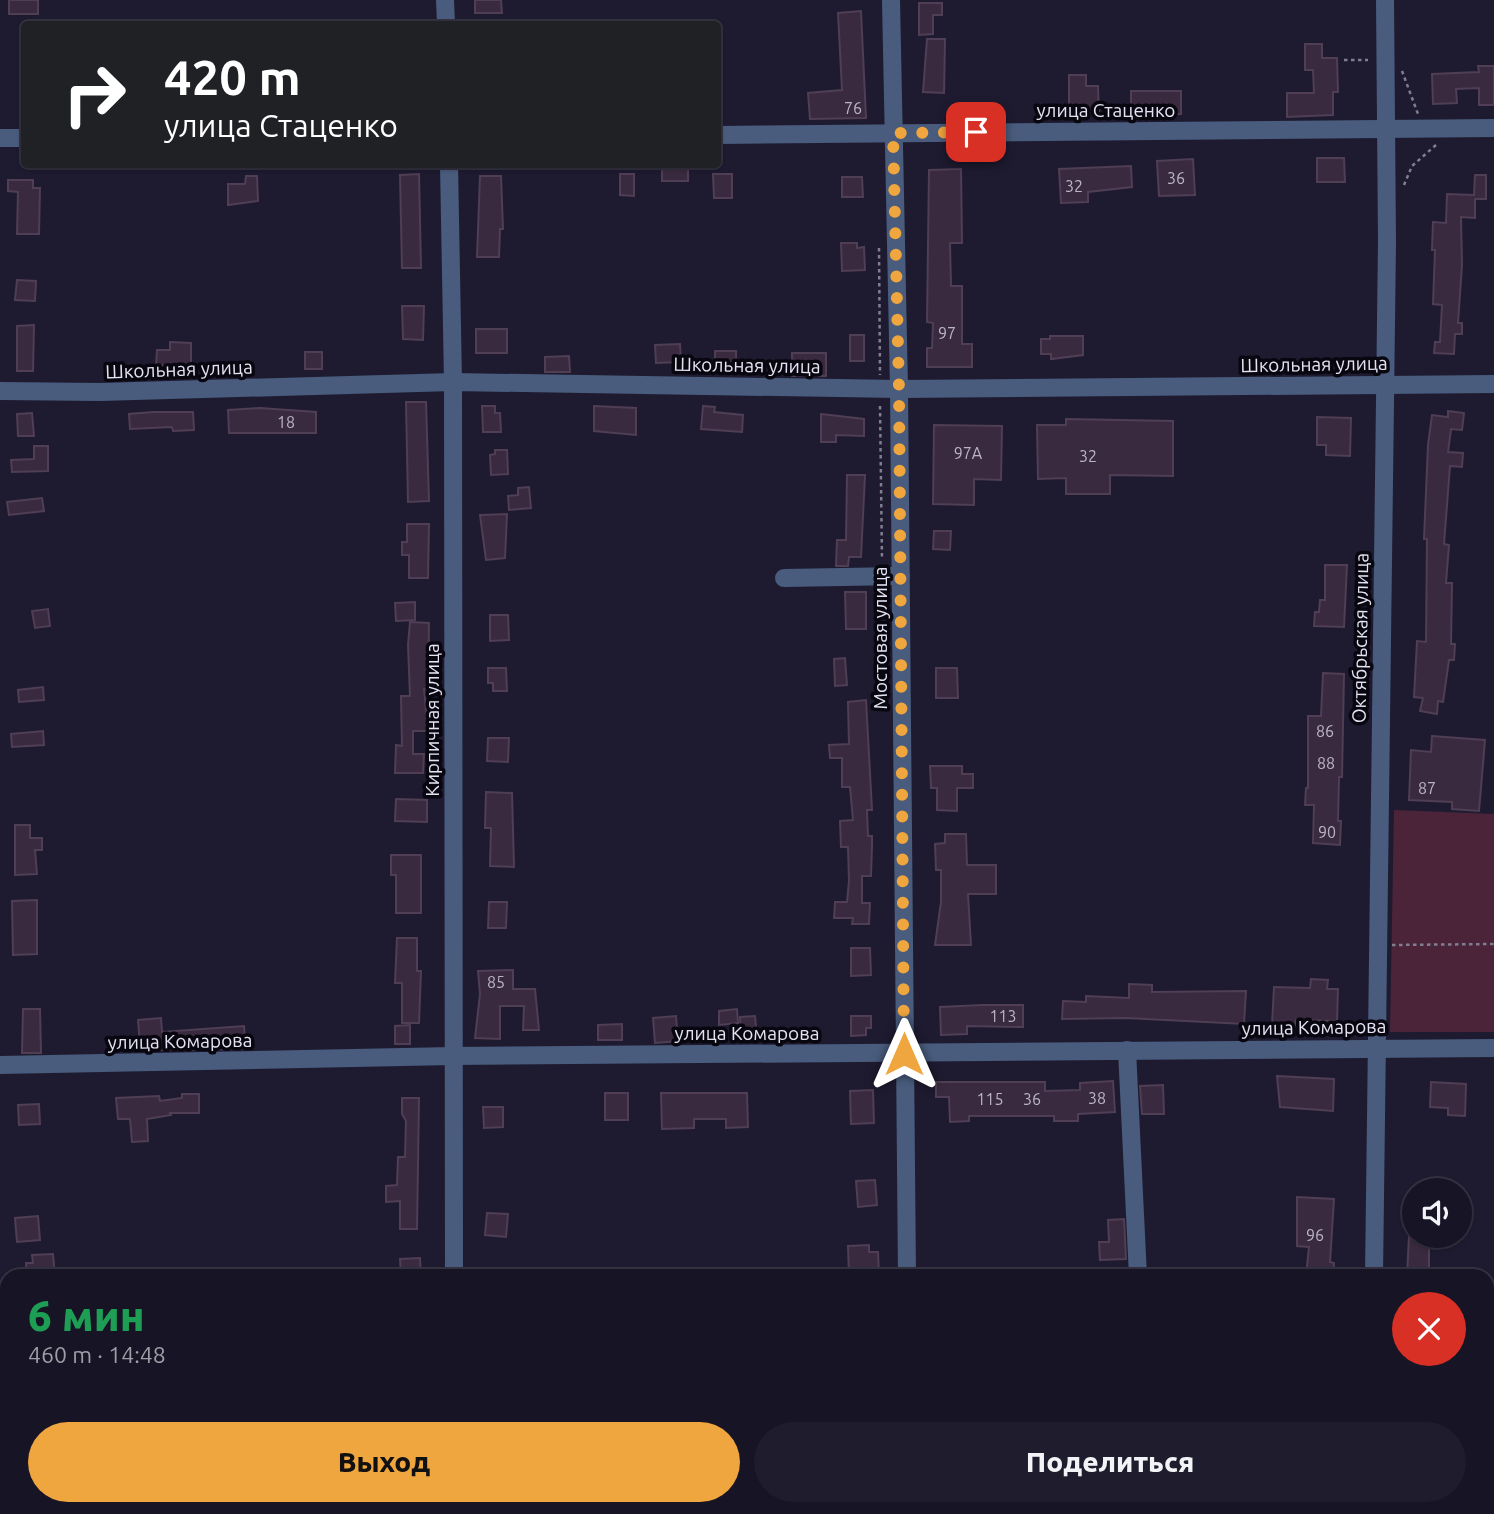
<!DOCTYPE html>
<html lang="ru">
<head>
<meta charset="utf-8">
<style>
	:root { --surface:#161425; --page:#1f1d2d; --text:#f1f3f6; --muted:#9e9ea7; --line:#353342; --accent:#f0a63e }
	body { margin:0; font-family:Ubuntu,sans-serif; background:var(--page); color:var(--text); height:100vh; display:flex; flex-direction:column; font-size:26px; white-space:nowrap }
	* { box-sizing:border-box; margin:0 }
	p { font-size:23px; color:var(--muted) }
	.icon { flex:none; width:38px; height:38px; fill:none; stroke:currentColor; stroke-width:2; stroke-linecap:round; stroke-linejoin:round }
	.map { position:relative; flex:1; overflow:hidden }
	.drawer { position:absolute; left:0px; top:1269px; width:1494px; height:247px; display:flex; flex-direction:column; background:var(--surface); border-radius:21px 21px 0 0; box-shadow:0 2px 5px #0004,0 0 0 2px var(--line) }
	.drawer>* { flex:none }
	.top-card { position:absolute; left:21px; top:21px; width:700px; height:147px; border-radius:7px; box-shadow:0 2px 5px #0004,0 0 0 2px var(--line); background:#202124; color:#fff; overflow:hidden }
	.controls { position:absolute; left:1402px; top:1178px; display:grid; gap:14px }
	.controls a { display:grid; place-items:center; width:70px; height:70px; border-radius:50%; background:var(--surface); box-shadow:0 2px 5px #0004,0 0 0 2px var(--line); font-size:35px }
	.pin { position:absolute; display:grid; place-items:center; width:60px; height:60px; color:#fff; margin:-30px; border-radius:14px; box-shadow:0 4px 10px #0006 }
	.me { position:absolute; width:77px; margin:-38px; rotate:0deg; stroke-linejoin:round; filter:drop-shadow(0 0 5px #0008) }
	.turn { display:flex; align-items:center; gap:24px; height:147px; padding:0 28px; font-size:32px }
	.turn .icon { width:91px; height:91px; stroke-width:2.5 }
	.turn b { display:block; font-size:49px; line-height:60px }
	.round { display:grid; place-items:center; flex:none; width:74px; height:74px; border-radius:37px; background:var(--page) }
	.overview { display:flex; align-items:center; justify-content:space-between; height:119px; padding:0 28px }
	h1 { font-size:42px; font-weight:800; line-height:52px; color:#1e9e55 }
	.cta { display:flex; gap:14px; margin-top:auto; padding:14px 28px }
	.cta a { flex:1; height:80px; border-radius:42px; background:var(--accent); color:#111; font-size:28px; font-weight:800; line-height:80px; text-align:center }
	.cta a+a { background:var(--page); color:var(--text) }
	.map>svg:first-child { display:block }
	.green { fill:#4b243a }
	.building { fill:#3a2a3f; stroke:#4f3e54; stroke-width:2 }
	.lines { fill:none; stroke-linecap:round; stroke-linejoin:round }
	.path { stroke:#807e91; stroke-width:2.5; stroke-dasharray:3.5 3.5; stroke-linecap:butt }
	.minor { stroke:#495c7d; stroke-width:18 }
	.route { stroke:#f0a63e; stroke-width:12; stroke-dasharray:0 21.6 }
	.labels { text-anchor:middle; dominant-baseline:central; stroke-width:7; stroke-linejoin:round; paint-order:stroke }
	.number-label { font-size:16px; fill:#bab5c6 }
	.street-label { font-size:19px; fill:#e4e3f3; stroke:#080710 }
</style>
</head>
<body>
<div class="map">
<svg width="1494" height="1514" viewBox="0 0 1494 1514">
	<rect width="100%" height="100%" fill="#1e1b31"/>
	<path class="green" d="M1394 810 1494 814V1032H1390Z"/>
	<g class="building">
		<rect x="9" y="0" width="29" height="14"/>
		<path d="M475 0H501L502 13H475Z"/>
		<path d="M919 3H942V15H933V34L919 35Z"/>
		<path d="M861 11 866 118 810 119 808 93 842 90 838 13Z"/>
		<path d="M927 39H945L944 93 923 92Z"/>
		<path d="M1305 44H1322V58H1337L1338 92H1333V115L1287 117V93H1314L1313 70H1305Z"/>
		<path d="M1478 66H1494V105H1479V88L1456 89 1457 103 1433 104 1432 74 1479 72Z"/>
		<path d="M1069 75H1086V86H1098L1099 113H1069Z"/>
		<rect x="1131" y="91" width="50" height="23"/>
		<path d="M1317 158H1344L1345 182H1317Z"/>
		<path d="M1193 159 1195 195 1159 196 1157 161Z"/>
		<rect x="662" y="164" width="26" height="17"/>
		<path d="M1131 166 1132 187 1088 192V202L1061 203 1059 169Z"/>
		<path d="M961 169 962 243H950L951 286H962V344H972V367H927V348H932L933 323 927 322 929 170Z"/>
		<path d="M419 174 421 268H402L400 175Z"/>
		<path d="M620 174H634V196L620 195Z"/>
		<path d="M713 174H732V198H714Z"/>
		<path d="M1475 175H1486V199H1475V218L1461 217 1462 265 1458 323H1462V334H1455L1454 354 1434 353 1435 342H1440L1442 305 1433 304 1435 250H1432L1433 222 1446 223 1447 194 1474 195Z"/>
		<path d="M246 176H257L258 201 228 205V184H245Z"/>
		<path d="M480 176H501L503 229H500L499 257H477Z"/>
		<path d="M842 177H862L863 197H842Z"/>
		<path d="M8 180H33V188H40L39 234H17L18 192 8 191Z"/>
		<path d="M841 243H857V248L864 247 865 270 842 271Z"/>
		<path d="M17 280 36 281 35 301 15 300Z"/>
		<path d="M402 306H424L423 340 403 339Z"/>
		<path d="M34 325 33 371H17V326Z"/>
		<rect x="476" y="329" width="31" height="24"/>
		<rect x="850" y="335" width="14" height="26"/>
		<path d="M1050 336H1083V355L1051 359V354H1041V339H1050Z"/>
		<path d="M170 342 191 343V366L156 365 157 350H170Z"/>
		<path d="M680 344 681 362 656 363 655 345Z"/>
		<path d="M715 351H736V370L715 369Z"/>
		<rect x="305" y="352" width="17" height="17"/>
		<rect x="792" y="353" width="34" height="23"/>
		<path d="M569 356 570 372H545V357Z"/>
		<path d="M406 402H426L429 501 408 502Z"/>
		<path d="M482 406H495V413H500L501 432H483Z"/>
		<path d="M594 406 636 408V435L594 431Z"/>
		<path d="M703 406 715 407 714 412 743 415 742 432 701 429Z"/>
		<path d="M260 408 316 412V433H229L228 410Z"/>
		<path d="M1448 411 1464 413 1462 430 1451 429 1448 452 1463 453 1462 467 1450 466 1444 544 1449 545 1446 583H1452L1451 644H1455L1454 660H1449L1443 702 1438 701 1437 714 1420 711 1423 698 1414 697 1417 641 1426 642 1427 539H1424L1428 445 1432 415 1448 417Z"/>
		<path d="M153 412H193L194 430 173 431 172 427 130 429 129 414Z"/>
		<path d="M32 413 34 436H18L17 414Z"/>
		<path d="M821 414 864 419V436L836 435V442H821Z"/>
		<path d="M1317 417 1351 418 1350 456 1326 455V445H1317Z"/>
		<path d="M1066 419 1173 421V476L1110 475V494H1066V478L1038 479 1037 425H1066Z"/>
		<path d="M934 425 1002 426 1001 480 974 479V505L933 504Z"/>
		<path d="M34 446H48V471L12 472 11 460 34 459Z"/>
		<path d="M495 450H507L508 474 491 475 490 455 495 454Z"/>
		<path d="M847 475H865L861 557H849L848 566H836L837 540H846Z"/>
		<path d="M529 487 531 508 509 510 508 496 518 495V488Z"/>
		<path d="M42 498 44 511 9 515 7 502Z"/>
		<path d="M507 514 505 558 486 560 480 515Z"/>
		<path d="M407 524H429L428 578H409V555H402V542H407Z"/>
		<path d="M934 531H951L950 550 933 549Z"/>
		<path d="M1325 565H1347L1344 627 1314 626 1315 612H1319L1320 600H1325Z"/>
		<path d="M845 592H866V629H846Z"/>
		<path d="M415 602V620L396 621 395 603Z"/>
		<path d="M48 609 50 626 35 628 32 611Z"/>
		<path d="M490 615H508L509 640 490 641Z"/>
		<path d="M410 622 429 623 428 689H424L428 731H413V754H424L423 773H395L396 745 402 746 401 696H410L408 645Z"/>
		<path d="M845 658 847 685 835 686 834 659Z"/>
		<path d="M488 668H506L507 691H493V683H488Z"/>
		<path d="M936 668H957L958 698H936Z"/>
		<path d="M1323 673 1344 674 1342 777H1339L1338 821H1341L1340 845 1313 843 1314 805H1305L1306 788H1308V716H1321Z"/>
		<path d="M43 687 44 700 19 702 18 690Z"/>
		<path d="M866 700 872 810H867L868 836H872V846L871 876H862V903H870L869 924H852L853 918H834L835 902H847L849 881 848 847H841L840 821 853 820 850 787H842V758H830L829 745 849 744 848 702Z"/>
		<path d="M43 731 44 745 12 747 11 734Z"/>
		<path d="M1432 736 1485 740 1479 811 1452 809V802L1409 800 1411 750 1431 752Z"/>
		<path d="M488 738H509L508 762 487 761Z"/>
		<path d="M930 766H962V774H973V788H957V811L937 810V788H931Z"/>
		<path d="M486 792 512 793 514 867 490 866 491 828H485Z"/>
		<path d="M396 799 427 800V822L395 821Z"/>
		<path d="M15 825H30V838H42V850H35L37 874 15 875Z"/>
		<path d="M945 834H966L967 865H996V894H968L971 945H935L941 902V870H936L935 844 945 843Z"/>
		<path d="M391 855H421V913H396V875H391Z"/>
		<path d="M37 900V954L13 955 12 901Z"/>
		<path d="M489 902H507L506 928H488Z"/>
		<path d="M397 938H417V971H421L419 1023H402V983H395Z"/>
		<path d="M851 948H870L871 975 851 976Z"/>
		<path d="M513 970V989H535L539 1030H523L524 1006H500V1039L475 1038 480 994 478 971Z"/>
		<path d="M1311 979 1328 980 1327 989H1338L1337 1021 1296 1020 1295 1026 1272 1025 1274 987 1310 988Z"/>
		<path d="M1129 984 1152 985V992L1246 991 1244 1024 1126 1018 1062 1019 1063 1001 1086 1002V996L1129 998Z"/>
		<path d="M983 1005H1023V1027L967 1026V1034L941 1035 940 1007Z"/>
		<path d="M23 1009H40L41 1053H22Z"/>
		<path d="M737 1009 738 1023 719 1025V1011Z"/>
		<path d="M676 1016 678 1041 655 1043 653 1018Z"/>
		<path d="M755 1016 757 1038 741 1039 740 1017Z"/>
		<path d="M851 1016H871V1028H866V1035L851 1036Z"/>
		<path d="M161 1018 162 1032 244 1026 246 1049 159 1050 158 1044 140 1045 138 1020Z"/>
		<path d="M622 1024V1040H598V1025Z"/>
		<path d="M410 1025V1044H395V1026Z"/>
		<path d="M1277 1076 1334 1079 1333 1111 1280 1107Z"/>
		<path d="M1113 1081 1115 1112 1078 1114V1121H1054V1116H969V1121L950 1122 949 1097H936V1082H1045V1091L1080 1090V1083Z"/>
		<path d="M1431 1082 1466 1084 1465 1116 1448 1115V1108L1430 1107Z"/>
		<path d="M1163 1085 1164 1114H1142L1140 1086Z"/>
		<path d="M873 1090 874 1123 851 1124 850 1091Z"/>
		<rect x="605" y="1093" width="23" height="27"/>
		<path d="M661 1093H747L748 1127 726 1128V1119H694V1128L662 1129Z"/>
		<path d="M182 1094H199V1113H170L171 1115 147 1119 148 1141 132 1142 130 1119H118L116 1098 159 1096 160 1101 182 1098Z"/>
		<path d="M402 1098H419L417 1229H400V1201L386 1202V1186L397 1185 398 1157H405L406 1121 402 1114Z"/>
		<path d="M39 1104 40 1124 19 1125 18 1105Z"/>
		<path d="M483 1107H503V1127L484 1128Z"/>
		<path d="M875 1180 877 1205 858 1207 856 1181Z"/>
		<path d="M1297 1197 1334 1199 1330 1262 1334 1263 1333 1276H1306L1309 1247 1297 1246Z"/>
		<path d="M487 1213 508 1214 506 1237 485 1235Z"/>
		<path d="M38 1216 40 1240 17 1242 15 1218Z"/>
		<path d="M1124 1219 1126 1259 1100 1260 1099 1242H1109L1108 1220Z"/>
		<path d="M1409 1236H1429V1276H1407Z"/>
		<path d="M869 1245V1252H878L879 1274 849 1275 848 1246Z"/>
		<path d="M53 1254 55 1276H27L26 1263H33L32 1255Z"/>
		<path d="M420 1258 421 1276H401L400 1259Z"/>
	</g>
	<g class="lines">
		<g class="path">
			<path d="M1344 60H1368"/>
			<path d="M1402 71 1418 114"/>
			<path d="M1404 185 1412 166 1436 145"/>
			<path d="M879 248 880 375"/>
			<path d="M880 406 882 560"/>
			<path d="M1392 945 1494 944"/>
		</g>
		<g class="minor">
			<path d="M445 0 446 24"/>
			<path d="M891 0 899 389 907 1276"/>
			<path d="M718 135 1494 128"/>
			<path d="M0 138H24"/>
			<path d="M449 164 453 382 454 1276"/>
			<path d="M0 391 100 392 453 382 899 389 1494 384"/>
			<path d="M784 578 901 576"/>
			<path d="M1127 1050 1138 1276"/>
			<path d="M0 1065 453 1056 1494 1048"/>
			<path d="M1374 1276 1387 242 1385 0"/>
			<path d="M456 1508V1514"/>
			<path d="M909 1508V1514"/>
			<path d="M1373 1514V1508"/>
		</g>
	</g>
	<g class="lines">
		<path class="route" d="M904 1054 899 389 893 133 976 132"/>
	</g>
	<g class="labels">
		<g class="number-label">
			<text x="853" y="108">76</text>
			<text x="1176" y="178">36</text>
			<text x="1074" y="186">32</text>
			<text x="947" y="333">97</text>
			<text x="286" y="422">18</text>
			<text x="968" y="453">97А</text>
			<text x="1088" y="456">32</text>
			<text x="1325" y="731">86</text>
			<text x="1326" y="763">88</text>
			<text x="1427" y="788">87</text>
			<text x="1327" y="832">90</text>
			<text x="496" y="982">85</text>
			<text x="1003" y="1016">113</text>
			<text x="1097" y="1098">38</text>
			<text x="990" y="1099">115</text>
			<text x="1032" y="1099">36</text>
			<text x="1315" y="1235">96</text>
		</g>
		<g class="street-label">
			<text x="1106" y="110">улица Стаценко</text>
			<text transform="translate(1314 364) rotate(-1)">Школьная улица</text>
			<text transform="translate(747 365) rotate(1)">Школьная улица</text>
			<text transform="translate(179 369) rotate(-2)">Школьная улица</text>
			<text transform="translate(880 638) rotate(-90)">Мостовая улица</text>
			<text transform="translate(1360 638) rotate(-89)">Октябрьская улица</text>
			<text transform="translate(432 720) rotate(-90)">Кирпичная улица</text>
			<text transform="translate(1314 1027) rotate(-1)">улица Комарова</text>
			<text x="747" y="1033">улица Комарова</text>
			<text transform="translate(180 1041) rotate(-1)">улица Комарова</text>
		</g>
	</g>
</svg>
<div class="controls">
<a><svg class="icon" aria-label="sound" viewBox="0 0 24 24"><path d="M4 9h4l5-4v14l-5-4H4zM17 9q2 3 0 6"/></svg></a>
</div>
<div class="pin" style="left:976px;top:132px;background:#d93025"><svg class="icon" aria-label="arrive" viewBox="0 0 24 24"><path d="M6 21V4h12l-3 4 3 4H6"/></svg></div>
<svg class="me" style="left:904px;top:1054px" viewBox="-20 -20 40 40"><path d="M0-17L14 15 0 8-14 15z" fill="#f0a63e" stroke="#fff" stroke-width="4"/></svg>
<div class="top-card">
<div class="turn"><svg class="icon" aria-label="right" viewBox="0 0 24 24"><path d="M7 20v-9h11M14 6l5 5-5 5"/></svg><div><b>420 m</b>улица Стаценко</div></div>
</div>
<section class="drawer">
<div class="overview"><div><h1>6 мин</h1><p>460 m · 14:48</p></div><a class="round" style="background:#d93025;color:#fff"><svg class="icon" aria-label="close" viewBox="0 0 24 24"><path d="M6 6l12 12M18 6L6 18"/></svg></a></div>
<div class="cta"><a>Выход</a><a>Поделиться</a></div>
</section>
</div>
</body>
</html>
